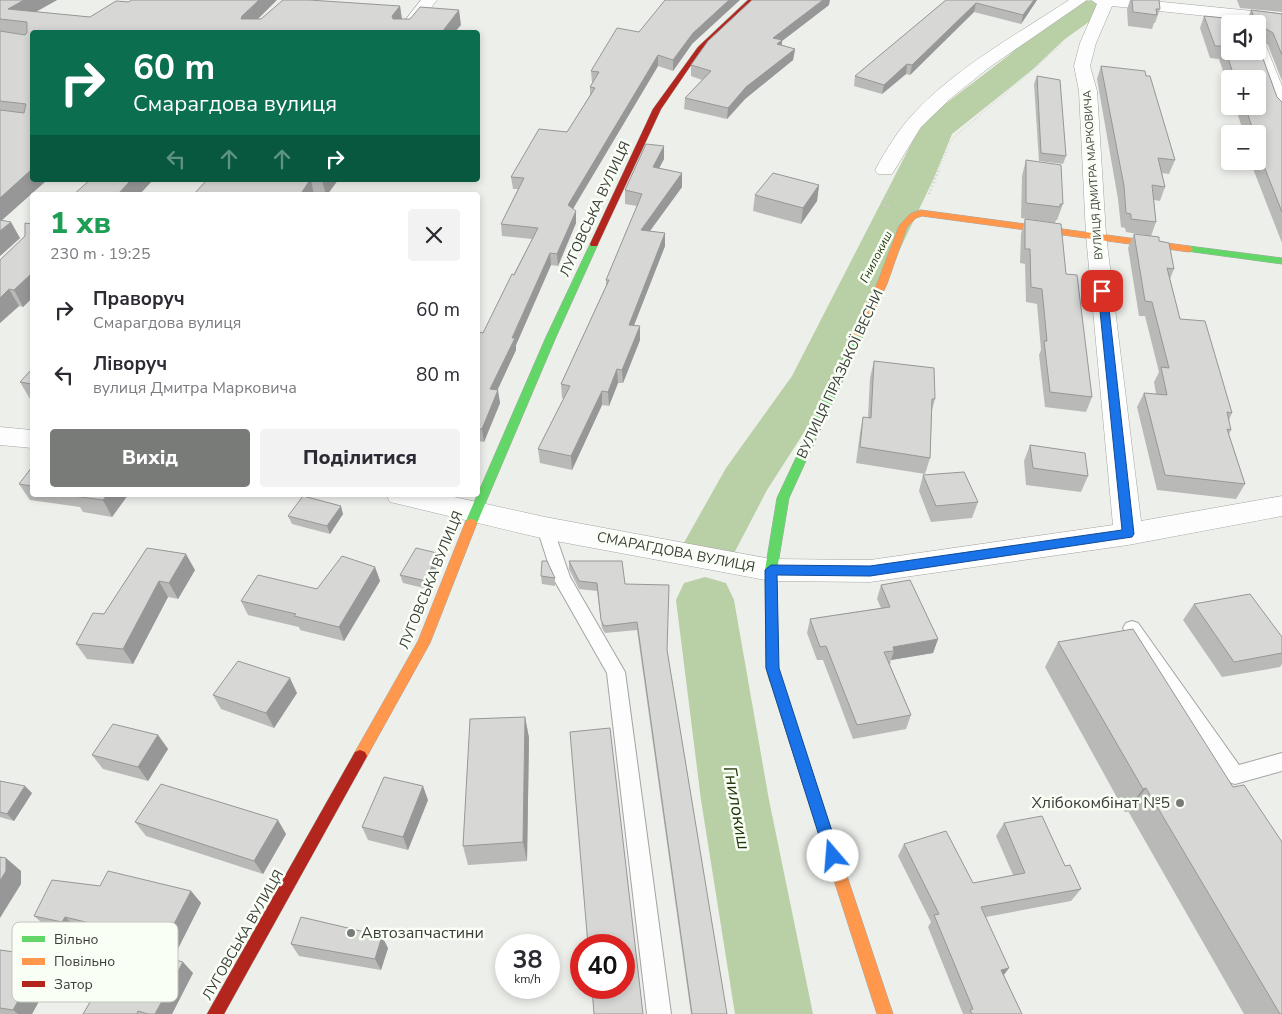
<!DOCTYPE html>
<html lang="uk">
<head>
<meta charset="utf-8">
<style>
	:root { --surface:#fff; --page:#f2f2f3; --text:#2b2b33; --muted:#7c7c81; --accent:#797b78 }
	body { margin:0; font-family:"Nunito Sans",sans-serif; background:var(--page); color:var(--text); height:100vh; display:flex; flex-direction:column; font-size:19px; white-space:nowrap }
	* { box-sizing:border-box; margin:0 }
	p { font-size:16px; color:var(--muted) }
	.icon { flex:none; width:28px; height:28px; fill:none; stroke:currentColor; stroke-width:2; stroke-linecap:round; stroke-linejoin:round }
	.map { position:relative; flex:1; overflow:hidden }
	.details { position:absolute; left:30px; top:192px; width:450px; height:305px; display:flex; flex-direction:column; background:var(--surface); border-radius:5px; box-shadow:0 2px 8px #0003 }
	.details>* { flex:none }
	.guide { position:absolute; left:30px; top:30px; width:450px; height:152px; border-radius:5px; box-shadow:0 2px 8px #0003; background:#0b6e4f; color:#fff; overflow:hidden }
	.fabs { position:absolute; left:1221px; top:15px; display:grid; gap:10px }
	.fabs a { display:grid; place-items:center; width:45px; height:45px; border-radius:5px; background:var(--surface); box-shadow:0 2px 8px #0003; font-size:25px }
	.speed { position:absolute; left:495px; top:934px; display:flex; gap:10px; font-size:25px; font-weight:700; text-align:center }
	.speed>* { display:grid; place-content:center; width:65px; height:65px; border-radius:50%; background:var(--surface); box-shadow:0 2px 8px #0003; line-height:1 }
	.speed small { font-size:12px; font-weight:400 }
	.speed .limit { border:8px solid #d22; background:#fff; color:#111 }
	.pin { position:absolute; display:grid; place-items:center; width:42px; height:42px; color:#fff; margin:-21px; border-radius:10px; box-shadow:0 2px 8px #0006 }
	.me { position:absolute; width:55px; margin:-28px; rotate:342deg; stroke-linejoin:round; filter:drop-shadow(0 0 4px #0008) }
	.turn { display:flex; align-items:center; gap:18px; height:105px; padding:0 20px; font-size:22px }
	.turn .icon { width:65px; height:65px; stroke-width:2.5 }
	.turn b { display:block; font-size:35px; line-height:42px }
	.lanes { display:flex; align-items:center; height:48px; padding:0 20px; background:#0003; justify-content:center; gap:25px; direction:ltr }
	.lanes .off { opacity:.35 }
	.round { display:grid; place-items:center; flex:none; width:52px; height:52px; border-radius:5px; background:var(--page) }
	.summary { display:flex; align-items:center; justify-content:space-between; height:85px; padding:0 20px }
	h1 { font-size:30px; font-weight:800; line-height:38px; color:#1e9e55 }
	.button { display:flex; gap:10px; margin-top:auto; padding:10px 20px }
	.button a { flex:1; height:58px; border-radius:5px; background:var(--accent); color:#fff; font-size:20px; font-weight:800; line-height:58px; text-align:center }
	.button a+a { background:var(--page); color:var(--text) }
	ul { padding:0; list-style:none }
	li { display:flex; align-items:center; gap:15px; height:65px; padding:0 20px }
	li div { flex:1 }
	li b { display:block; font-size:19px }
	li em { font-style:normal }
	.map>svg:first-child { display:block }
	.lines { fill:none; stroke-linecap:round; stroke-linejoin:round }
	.river { fill:#b9cfa5; fill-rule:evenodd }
	.lane-casing { stroke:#a4a5a2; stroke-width:2 }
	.street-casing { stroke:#a4a5a2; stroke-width:1 }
	.fast-casing { stroke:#a4a5a2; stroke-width:1 }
	.slow-casing { stroke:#a4a5a2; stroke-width:1 }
	.jam-casing { stroke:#a4a5a2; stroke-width:1 }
	.path-far1 { stroke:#cbcdca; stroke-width:2; stroke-dasharray:0.5 2.5; stroke-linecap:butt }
	.path { stroke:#cbcdca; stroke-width:2.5; stroke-dasharray:1 3; stroke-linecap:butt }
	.lane { fill:#fcfdfc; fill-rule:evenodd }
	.street { fill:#fcfdfc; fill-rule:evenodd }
	.fast { fill:#63d668; fill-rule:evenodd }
	.slow { fill:#ff974d; fill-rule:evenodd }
	.jam { fill:#b3261e; fill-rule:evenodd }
	.wall { fill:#b9bab8 }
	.shaded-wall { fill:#969796 }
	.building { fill:#d7d8d6; stroke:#969796 }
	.route { fill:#1a73e8; stroke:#114b97 }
	.poi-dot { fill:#797b78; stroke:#fafff6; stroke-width:2 }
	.labels { text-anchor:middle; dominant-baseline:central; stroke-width:5; stroke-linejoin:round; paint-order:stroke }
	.far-street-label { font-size:11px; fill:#3b3d3a; stroke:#fafff6 }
	.far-water-label { font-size:12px; font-style:italic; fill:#24380e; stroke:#fafff6 }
	.street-label { font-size:14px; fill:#3b3d3a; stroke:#fafff6 }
	.near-poi-label { font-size:16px; fill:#3b3d3a; stroke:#fafff6; text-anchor:end }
	.near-water-label { font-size:18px; font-style:italic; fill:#24380e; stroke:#fafff6 }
	.key { fill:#fafff6; stroke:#c1c5be; stroke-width:1 }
	.key-label { font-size:14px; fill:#3b3d3a }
</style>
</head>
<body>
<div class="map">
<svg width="1282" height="1014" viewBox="0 0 1282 1014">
	<rect width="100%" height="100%" fill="#edefeb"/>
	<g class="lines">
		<g class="river">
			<path d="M1085 0 1100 2 1104 8 1100 14 1065 39 1032 70 952 134 934 178 837 381 767 490 729 563 709 569 689 563 681 548 726 468 792 376 923 121 1008 56 1043 25 1078 2Z"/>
			<path d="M705 577 726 583 734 600 769 800 813 1014H735L701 800 676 600 684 583Z"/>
		</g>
		<g class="lane-casing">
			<g id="lane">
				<path d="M545 522 551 524 553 528 570 577 625 672 671 1014H647L607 673 553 578 537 528 539 524Z"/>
				<path d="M1132 621 1138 623 1239 765 1282 753V771L1235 784 1228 782 1126 633 1123 628 1126 623Z"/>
			</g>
		</g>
		<g class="street-casing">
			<g id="street">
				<path d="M421 0H437L412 32H396Z"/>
				<path d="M1069 0H1087L987 69 950 99 921 127 892 174H878L875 170C886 150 898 130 914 113 957 67 1016 35 1069 0Z"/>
				<path d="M1091 0H1143L1282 14V24L1112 6 1096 43 1090 66 1097 91 1106 235 1141 521 1282 496V516L1128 545 870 582 771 581 545 539 390 502 386 495H445L545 517 771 559 870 560 1113 525 1086 235 1079 91 1074 66 1080 43 1097 4Z"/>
				<path d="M1258 41 1266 46 1282 86V114L1276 113 1273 109 1252 51H1258Z"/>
				<path d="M0 427 32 430V448L0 445Z"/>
			</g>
		</g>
		<g class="fast-casing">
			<g id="fast">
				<path d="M594 241 598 244 556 337 477 523 475 526H467L465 523 546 337 590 244Z"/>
				<path d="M1189 246 1282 258V264L1186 251V247Z"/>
				<path d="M859 331 864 334 789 498 777 570 778 668 781 678 780 682 775 684 770 682 766 668 765 570 777 498 854 334Z"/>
			</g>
		</g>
		<g class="slow-casing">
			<g id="slow">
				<path d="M921 210 1189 246 1193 249 1189 252 922 216 916 218 907 227 887 284 864 334 862 336H856L854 334 877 284 899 226 910 214Z"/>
				<path d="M471 519 475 520 477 523 430 643 365 760 360 762 355 760 353 756 355 752 418 641 465 523 467 520Z"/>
				<path d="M775 672 780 674 781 678 893 1014H877L769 678 770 674Z"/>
			</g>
		</g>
		<g class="jam-casing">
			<g id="jam">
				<path d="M748 0H755L702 49 661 109 598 244 597 246H591L590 244 653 109 698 47Z"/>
				<path d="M360 750 365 752 367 756 365 760 224 1014H207L355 752Z"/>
			</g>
		</g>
		<path class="path-far1" d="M938 172 951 140 1063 43"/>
		<g class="path">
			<path d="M929 194 939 170"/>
			<path d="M889 207 882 205 891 188"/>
		</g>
		<use href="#lane" class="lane"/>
		<use href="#street" class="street"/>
		<use href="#fast" class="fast"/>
		<use href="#slow" class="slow"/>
		<use href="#jam" class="jam"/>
	</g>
	<g class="wall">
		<path d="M0 0H57L36 12 90 17 258 19 400 6 402 19 461 25 32 32V180H47L1 220 20 238 0 256Z"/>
		<path d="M946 0H1037L1021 24 974 12 910 75 906 74 882 94 854 86 855 76Z"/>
		<path d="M1130 0H1159L1160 9 1155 23H1154L1152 29 1128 26 1127 9Z"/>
		<path d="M1237 0H1282V12L1240 8Z"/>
		<path d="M829 5 782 41V45L795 49 793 60 745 99 727 119 684 109 685 98 702 80 691 76V65Z"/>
		<path d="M1251 10 1282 14V81L1268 45 1260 41 1258 45 1277 97 1282 102V243L1250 161H1258V134H1244L1235 106H1258V79H1230V91L1219 59 1210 58 1200 28 1204 16 1247 20Z"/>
		<path d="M692 44 673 71 658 66 573 209 576 211V223L558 266 551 265 516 345V350L497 390 500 403 484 442 478 441V332L483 333 532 239 502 236 501 224 518 189H513L511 177 567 132 590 95V87L593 83 592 82 591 71Z"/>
		<path d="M1101 66 1146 76 1175 160 1169 174 1162 173 1165 187 1160 201 1154 200 1156 222 1151 236 1126 232 1125 228 1121 227 1118 199 1097 79Z"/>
		<path d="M1037 76 1066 156 1063 164 1039 161 1034 84Z"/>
		<path d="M664 146V159L659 168 682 173V187L650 231 665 233V246L634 325 640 326V340L623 383H618L609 406 602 405 572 470 540 463 538 449 564 398H562L561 384 606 286V280L637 206 625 204V190Z"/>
		<path d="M1026 160 1063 204 1057 220H1056L1055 223 1021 218 1022 176Z"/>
		<path d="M207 180 276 181 338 180 327 195H193Z"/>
		<path d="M819 185 817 201 801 224 753 211 755 195Z"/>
		<path d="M1025 219 1066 274 1092 397 1086 412 1045 407 1039 355 1041 350 1037 304 1026 302 1025 264 1020 263 1021 234Z"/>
		<path d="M32 224V298L23 307 19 306 0 323 25 236Z"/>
		<path d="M1134 234 1159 241 1174 269 1170 279 1180 319 1232 413 1229 420 1231 430 1229 434 1245 484 1236 499 1157 490 1137 407 1144 393 1156 394 1154 382 1159 372 1145 316H1139L1128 248Z"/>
		<path d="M874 361 935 399 932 410 930 458 925 474 856 463 860 433 863 417H868L870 378Z"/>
		<path d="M32 369V399H30L20 382Z"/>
		<path d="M1030 445 1088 476 1081 492 1026 485 1024 461Z"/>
		<path d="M32 467V495H128L112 517 83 512 80 507 30 500 19 484Z"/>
		<path d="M923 475 978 502 972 518 931 522 919 491Z"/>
		<path d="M343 514 330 534 292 524 288 516Z"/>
		<path d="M147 548 195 570 178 599 168 597 133 664 87 659 76 644 104 614Z"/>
		<path d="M439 561 428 589 403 583 400 575Z"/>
		<path d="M569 561 625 584 667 650 727 1014H691L637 630 605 633 602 628 597 591 579 589 569 569Z"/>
		<path d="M375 567 380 581 344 641 300 630 299 627 248 615 241 601 317 589Z"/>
		<path d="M541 576 555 578V586L542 584Z"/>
		<path d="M881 585 938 639 933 653 891 660 890 665 911 715 906 729 853 739 823 660H817L807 633 810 619 881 608 877 599Z"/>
		<path d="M1194 604 1282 637V664L1280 667 1222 677 1183 620Z"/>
		<path d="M1058 642 1282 1014H1244L1128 811 1125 812 1045 667Z"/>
		<path d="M297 693 274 728 221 709 213 695Z"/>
		<path d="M525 717 529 738 527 861 468 865 463 846Z"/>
		<path d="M158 735 168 749 148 781 103 769 92 755Z"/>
		<path d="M0 781 32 793 14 821 0 817Z"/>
		<path d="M428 800 408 850 368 840 362 827Z"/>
		<path d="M135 822 286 834 263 874 146 836Z"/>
		<path d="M1004 823 1065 866 1081 889 1071 901 986 917 1004 975 1022 1014H963L928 927 931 922 898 856 904 844 973 883 1013 875 996 836Z"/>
		<path d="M100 886 191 891 201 903 173 959 193 973 172 1014H83L126 941 78 929 75 934 48 928 34 916Z"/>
		<path d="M291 944 388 948 381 970 299 956Z"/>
		<path d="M0 950 43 956 57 968 32 1014H0Z"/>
	</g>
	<g class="shaded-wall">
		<path d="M24 0H57L19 21 8 9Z"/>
		<path d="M259 0H277L246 31 241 19 242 16Z"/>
		<path d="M729 0H740L692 44 673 71V60L693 33Z"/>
		<path d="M823 0H830L829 5 782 41 781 51 773 38Z"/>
		<path d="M1034 0H1037L1021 24 1023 15Z"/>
		<path d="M976 3 974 12 910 75 912 65Z"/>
		<path d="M400 6 402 21 395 31 392 16Z"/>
		<path d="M459 10 461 25 455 32H442Z"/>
		<path d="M1261 37 1258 46V39Z"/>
		<path d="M795 49 793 60 745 99 727 119 728 108 746 87Z"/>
		<path d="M658 55V66L568 217V205Z"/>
		<path d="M907 64 906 74 882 94 884 85Z"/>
		<path d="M664 146V159L653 180V167Z"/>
		<path d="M32 169V180H47L0 222V198Z"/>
		<path d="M682 173V187L641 243V230Z"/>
		<path d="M131 180H153L139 195H117Z"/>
		<path d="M310 180H311L314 195H300Z"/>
		<path d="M322 180H338L327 195H326Z"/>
		<path d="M819 185 817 201 801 224 803 208Z"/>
		<path d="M576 211V223L558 266 557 254Z"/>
		<path d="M11 222 20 238 0 256V231Z"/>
		<path d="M665 233V246L629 338V325Z"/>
		<path d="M550 253 551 265 516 345V350L492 402 490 389Z"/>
		<path d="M32 273V298L23 307 14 290Z"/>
		<path d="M9 289 19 306 0 323V298Z"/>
		<path d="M640 326V340L623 383 622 370Z"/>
		<path d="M617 369 618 383 609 406 608 392Z"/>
		<path d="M498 390 500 403 484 442 482 429Z"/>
		<path d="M602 391V405L572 470 571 456Z"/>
		<path d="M107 495H128L112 517 103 500Z"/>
		<path d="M341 506 343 514 330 534 327 526Z"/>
		<path d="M437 553 439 561 428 589 426 581Z"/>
		<path d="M186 554 195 570 178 599 169 583Z"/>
		<path d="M375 567 380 581 344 641 339 627Z"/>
		<path d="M159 581 168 597 133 664 123 649Z"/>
		<path d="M938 639 933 653 891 660 894 651 893 647Z"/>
		<path d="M290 678 297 693 274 728 266 713Z"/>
		<path d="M525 717 529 738 527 861 523 842Z"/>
		<path d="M158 735 168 749 148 781 138 767Z"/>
		<path d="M25 786 32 793 14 821 7 814Z"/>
		<path d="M423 786 428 800 408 850 403 837Z"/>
		<path d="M1146 788 1128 811 1125 812 1143 789Z"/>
		<path d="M278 820 286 834 263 874 254 861Z"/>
		<path d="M6 858 21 871V884L0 918V881Z"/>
		<path d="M191 891 201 903 169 966 158 955Z"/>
		<path d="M65 917 78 929 75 934 62 922Z"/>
		<path d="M382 936 388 948 381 970 375 959Z"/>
		<path d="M43 956 57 968 32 1014H18L13 1010Z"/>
		<path d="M183 962 193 973 172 1014H155Z"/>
		<path d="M1009 968 1001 979V970Z"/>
	</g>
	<g class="building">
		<path d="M0 0H24L8 9 90 17 116 1 129 2 131 0H259L242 16 241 19H261L283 0H309L400 6 392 16 393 19H410L420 7 459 10 442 32H32V169L0 198V110L24 113 26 104 0 101V31L25 35 27 33V22L0 19Z"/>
		<path d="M665 0H729L693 33 673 60 658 55 568 205 576 211 557 254 550 253 512 338H515L490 389 498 390 482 429H478V332L483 333 512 274 514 275 538 228 501 224 524 178 511 177 539 129 567 132 595 88 590 87 599 72 591 71 617 28 639 32Z"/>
		<path d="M752 0H823L773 38 782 40 777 44 795 49 746 87 728 108 685 98 711 71 691 65 708 41Z"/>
		<path d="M946 0H1034L1023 15 976 3 912 65 907 64 884 85 855 76Z"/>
		<path d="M1132 0H1159L1160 9H1156L1157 15 1133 12Z"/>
		<path d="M1251 10 1282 14V55L1273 33 1263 27 1261 37 1258 39V24H1230V51H1258V45L1277 97 1282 102V212L1258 151V134H1251L1249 130H1253L1245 106H1258V79H1235L1224 46H1215L1204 16 1256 21Z"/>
		<path d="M1101 66 1145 71 1146 76H1150L1175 160 1158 158 1165 187 1152 185 1156 222 1131 219V214L1126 213 1124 186Z"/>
		<path d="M1037 76 1060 80 1066 156 1041 153Z"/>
		<path d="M646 144 664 146 653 167 682 173 641 230 665 233 629 325 640 326 622 370 617 369 608 392 602 391 571 456 538 449 570 386 561 384 609 280H606L642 194 625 190Z"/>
		<path d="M1026 160 1061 165 1063 204H1060V207L1026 203Z"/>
		<path d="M773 173 819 185 803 208 755 195Z"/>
		<path d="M90 180H131L117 195H73Z"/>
		<path d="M207 180 276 181 310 180 300 195H193Z"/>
		<path d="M1025 219 1061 224 1066 274 1077 275 1092 397 1050 392 1044 341H1047L1042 289 1031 287 1030 249H1025Z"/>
		<path d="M0 220 11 222 0 231Z"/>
		<path d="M25 223 32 224V273L14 290 9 289 0 298V260L25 236Z"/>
		<path d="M1134 234 1159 237V241L1169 243 1174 269 1167 268 1180 319 1205 321 1232 413 1227 412 1231 430 1227 429 1245 484 1165 475 1144 393 1167 395 1161 367 1169 368 1152 302 1145 301Z"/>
		<path d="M874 361 934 368 935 399H932L930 458 860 447 863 417 871 418Z"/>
		<path d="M32 369V384L20 382Z"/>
		<path d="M1030 445 1085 453 1088 476 1033 468Z"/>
		<path d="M32 467V486L19 484Z"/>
		<path d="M964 472 978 502 936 506 923 475Z"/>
		<path d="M74 495H107L103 500 73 496Z"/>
		<path d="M303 496 341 506 327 526 288 516Z"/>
		<path d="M147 548 186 554 169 583 159 581 123 649 76 644 93 613 104 614Z"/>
		<path d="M416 548 437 553 426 581 400 575Z"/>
		<path d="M342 556 375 567 339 627 294 616 296 614 241 601 258 575 317 589Z"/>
		<path d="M542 561H547L555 578 541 576Z"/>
		<path d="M569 561H622L625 584 669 585 667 650 727 1014H692L637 622 604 626 601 620 597 583 579 581Z"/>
		<path d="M910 580 938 639 893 647 894 651 884 652 911 715 857 725 826 646 820 647 810 619 890 607 881 585Z"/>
		<path d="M1250 594 1282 637V653L1234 662 1194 604Z"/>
		<path d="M1133 629 1233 787 1244 785 1282 842V1014H1280L1146 788 1143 789 1058 642Z"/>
		<path d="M238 661 290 678 266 713 213 695Z"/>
		<path d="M525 717 523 842 463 846 470 719Z"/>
		<path d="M113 724 158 735 138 767 92 755Z"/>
		<path d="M610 728 643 1014H594L592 988H624V945H588L570 732Z"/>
		<path d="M384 777 423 786 403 837 362 827Z"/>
		<path d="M0 781 25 786 7 814 0 812Z"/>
		<path d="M161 784 278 820 254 861 135 822Z"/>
		<path d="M1042 816 1065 866 1070 865 1081 889 981 907 1009 968 1001 970 1022 1014H972L970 1010 973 1009 934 915 939 914 904 844 946 831 973 883 1025 873 1004 823Z"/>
		<path d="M0 857 6 858V871L0 881Z"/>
		<path d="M108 871 191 891 158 955 183 962 155 1014H148L138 1011 137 1014H83L131 933 65 917 62 922 34 916 52 880 100 886Z"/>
		<path d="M301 917 382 936 375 959 291 944Z"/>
		<path d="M0 950 43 956 13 1010 0 1008Z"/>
	</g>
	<path class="route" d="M1102 288 1107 291 1134 534 1132 537 870 576 777 575 779 668 840 856 838 861 833 863 827 861 766 668 765 570 771 565 870 566 1122 530 1098 291Z"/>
	<g class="poi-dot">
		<circle cx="1180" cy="803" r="5"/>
		<circle cx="351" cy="933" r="5"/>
	</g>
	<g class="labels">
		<g class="far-street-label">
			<text transform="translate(1093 175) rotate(-94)">ВУЛИЦЯ ДМИТРА МАРКОВИЧА</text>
		</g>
		<g class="far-water-label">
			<text transform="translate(876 257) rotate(-63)">Гнилокиш</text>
		</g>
		<g class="street-label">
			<text transform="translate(595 209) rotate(-65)">ЛУГОВСЬКА ВУЛИЦЯ</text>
			<text transform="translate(840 374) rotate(-65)">ВУЛИЦЯ ПРАЗЬКОЇ ВЕСНИ</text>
			<text transform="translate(676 552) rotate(11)">СМАРАГДОВА ВУЛИЦЯ</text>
			<text transform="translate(431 580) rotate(-68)">ЛУГОВСЬКА ВУЛИЦЯ</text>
			<text transform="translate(243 935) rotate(-60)">ЛУГОВСЬКА ВУЛИЦЯ</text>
		</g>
		<g class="near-poi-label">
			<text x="1170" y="803">Хлібокомбінат №5</text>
			<text x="361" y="933" text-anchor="start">Автозапчастини</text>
		</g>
		<g class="near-water-label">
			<text transform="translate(737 808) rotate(80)">Гнилокиш</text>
		</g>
	</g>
	<rect x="12" y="922" width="166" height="80" rx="8" class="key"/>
	<rect x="22" y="936" width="23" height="6" fill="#63d668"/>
	<rect x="22" y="958" width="23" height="7" fill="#ff974d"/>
	<rect x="22" y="981" width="23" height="6" fill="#b3261e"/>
	<g class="key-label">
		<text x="54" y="944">Вільно</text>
		<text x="54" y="966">Повільно</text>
		<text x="54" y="989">Затор</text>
	</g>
</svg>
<div class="fabs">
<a><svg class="icon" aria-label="sound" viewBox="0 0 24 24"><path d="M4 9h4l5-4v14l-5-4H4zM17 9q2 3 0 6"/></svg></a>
<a>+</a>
<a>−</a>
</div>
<div class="speed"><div>38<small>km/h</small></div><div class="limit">40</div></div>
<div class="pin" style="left:1102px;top:291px;background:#d93025"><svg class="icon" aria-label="arrive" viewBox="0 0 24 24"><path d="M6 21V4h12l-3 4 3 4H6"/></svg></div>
<svg class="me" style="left:833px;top:856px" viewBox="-20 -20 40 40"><circle r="19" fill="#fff"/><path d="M0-13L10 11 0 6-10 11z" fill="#1a73e8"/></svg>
<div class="guide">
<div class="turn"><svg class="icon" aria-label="right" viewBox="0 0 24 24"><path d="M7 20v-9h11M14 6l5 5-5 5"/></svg><div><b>60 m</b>Смарагдова вулиця</div></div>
<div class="lanes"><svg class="icon off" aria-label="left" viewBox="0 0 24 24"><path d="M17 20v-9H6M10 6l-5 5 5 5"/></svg><svg class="icon off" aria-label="ahead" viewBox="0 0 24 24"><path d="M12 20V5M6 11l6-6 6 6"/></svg><svg class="icon off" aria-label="ahead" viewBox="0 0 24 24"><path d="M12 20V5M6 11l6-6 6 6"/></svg><svg class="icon" aria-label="right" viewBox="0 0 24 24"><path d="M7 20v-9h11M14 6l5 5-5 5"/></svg></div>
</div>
<section class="details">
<div class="summary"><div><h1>1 хв</h1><p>230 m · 19:25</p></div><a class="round"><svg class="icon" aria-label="close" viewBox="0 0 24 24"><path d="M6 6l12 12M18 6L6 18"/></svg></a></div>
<ul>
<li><svg class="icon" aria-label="right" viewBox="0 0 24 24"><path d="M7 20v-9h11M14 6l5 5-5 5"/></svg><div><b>Праворуч</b><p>Смарагдова вулиця</p></div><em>60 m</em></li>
<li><svg class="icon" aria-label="left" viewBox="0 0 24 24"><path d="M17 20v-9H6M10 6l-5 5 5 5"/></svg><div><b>Ліворуч</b><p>вулиця Дмитра Марковича</p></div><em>80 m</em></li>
</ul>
<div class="button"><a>Вихід</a><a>Поділитися</a></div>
</section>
</div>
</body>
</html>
